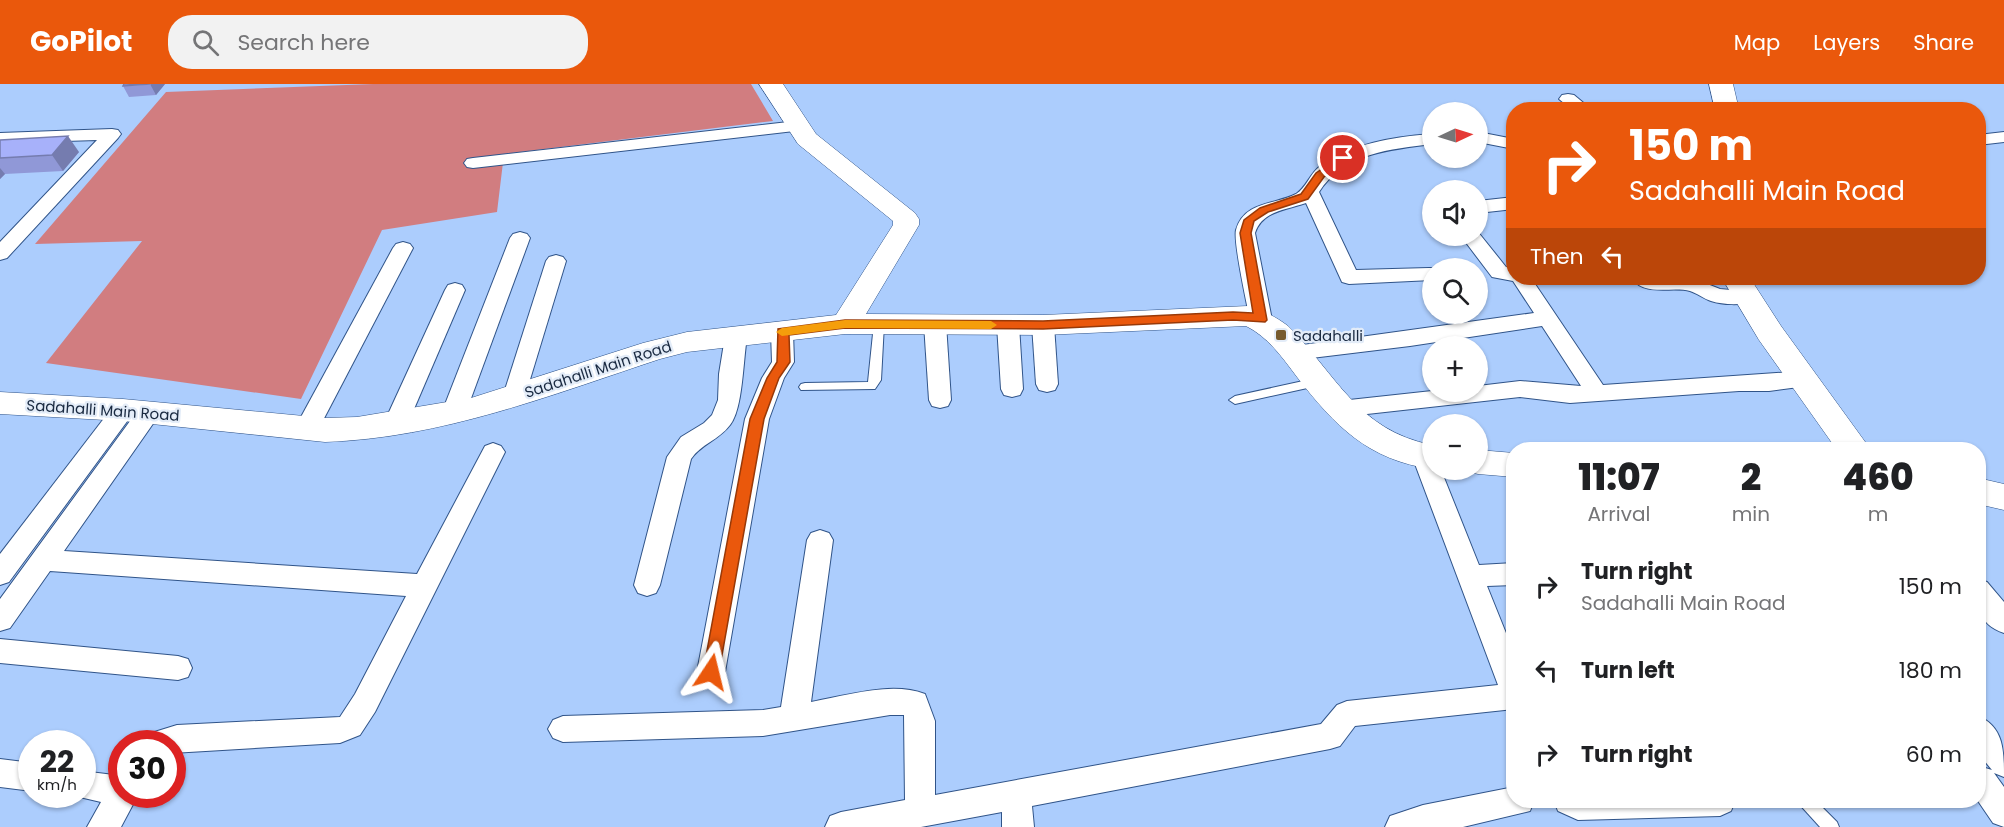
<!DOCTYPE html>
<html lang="en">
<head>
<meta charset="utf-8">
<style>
	:root { --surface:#fff; --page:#f2f2f2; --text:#202124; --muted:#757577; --accent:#ea580c }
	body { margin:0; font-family:Poppins,sans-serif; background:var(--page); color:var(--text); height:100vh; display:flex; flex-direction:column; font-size:22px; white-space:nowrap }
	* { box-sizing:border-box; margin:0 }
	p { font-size:20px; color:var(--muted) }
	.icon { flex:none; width:33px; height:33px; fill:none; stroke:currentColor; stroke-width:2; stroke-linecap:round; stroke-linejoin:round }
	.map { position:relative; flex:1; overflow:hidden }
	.drawer { position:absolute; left:1506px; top:358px; width:480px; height:366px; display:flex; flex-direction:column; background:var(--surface); border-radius:24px; box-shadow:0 2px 4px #0004 }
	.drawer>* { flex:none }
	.banner { position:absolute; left:1506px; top:18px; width:480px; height:183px; border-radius:24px; box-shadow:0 2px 4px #0004; background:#ea580c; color:#fff; overflow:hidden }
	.needle { width:39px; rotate:86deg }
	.buttons { position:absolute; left:1422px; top:18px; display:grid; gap:12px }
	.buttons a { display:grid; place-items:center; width:66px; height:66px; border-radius:50%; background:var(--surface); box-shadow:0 2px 4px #0004; font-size:30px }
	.speed { position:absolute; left:18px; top:646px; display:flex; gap:12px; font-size:30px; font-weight:700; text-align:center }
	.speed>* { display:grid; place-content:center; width:78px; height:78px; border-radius:50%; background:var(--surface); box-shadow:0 2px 4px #0004; line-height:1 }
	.speed small { font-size:15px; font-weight:400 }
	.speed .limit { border:9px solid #d22; background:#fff; color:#111 }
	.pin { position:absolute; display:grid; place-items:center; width:51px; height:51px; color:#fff; margin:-26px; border:3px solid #fff; border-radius:50%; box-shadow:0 2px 6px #0007 }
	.me { position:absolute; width:66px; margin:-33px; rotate:10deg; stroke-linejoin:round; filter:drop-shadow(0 0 4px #0008) }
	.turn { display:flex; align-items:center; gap:21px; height:126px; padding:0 24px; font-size:27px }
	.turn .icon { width:78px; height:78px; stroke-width:2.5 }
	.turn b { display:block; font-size:42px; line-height:51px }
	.then { display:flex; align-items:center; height:57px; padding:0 24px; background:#0003; gap:12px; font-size:22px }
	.eta { display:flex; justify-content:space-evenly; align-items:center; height:102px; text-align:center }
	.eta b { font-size:36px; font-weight:800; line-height:42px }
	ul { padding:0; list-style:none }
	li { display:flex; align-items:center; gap:18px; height:84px; padding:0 24px }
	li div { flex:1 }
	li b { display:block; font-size:22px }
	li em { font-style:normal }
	header { display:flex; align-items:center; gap:36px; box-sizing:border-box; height:84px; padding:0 30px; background:var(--accent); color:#fff }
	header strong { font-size:28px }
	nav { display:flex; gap:33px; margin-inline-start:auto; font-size:21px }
	.search { width:420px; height:54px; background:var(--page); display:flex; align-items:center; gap:15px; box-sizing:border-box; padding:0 21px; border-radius:24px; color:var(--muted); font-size:22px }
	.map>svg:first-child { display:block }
	.green { fill:#d17d80 }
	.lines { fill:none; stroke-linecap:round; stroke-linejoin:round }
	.lane-casing { stroke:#305489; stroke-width:2 }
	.street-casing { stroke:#305489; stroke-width:2 }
	.secondary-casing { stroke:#305489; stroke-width:1 }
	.lane { fill:#fff; fill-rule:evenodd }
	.street { fill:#fff; fill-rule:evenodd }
	.secondary { fill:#fff; fill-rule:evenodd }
	.wall { fill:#9098d7 }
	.shaded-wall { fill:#757caf }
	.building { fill:#a7b1fa; stroke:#757caf; stroke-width:1.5 }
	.route { fill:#ea580c; stroke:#983908; stroke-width:1.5 }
	.slow { fill:#f59e0b }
	.poi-dot { fill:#775b2e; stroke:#e3ecf8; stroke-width:2 }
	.labels { text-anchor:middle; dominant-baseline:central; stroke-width:4.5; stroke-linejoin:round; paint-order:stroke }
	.poi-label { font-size:15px; fill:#192940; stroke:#e3ecf8; text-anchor:start }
	.street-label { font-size:15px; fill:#192940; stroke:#e3ecf8 }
</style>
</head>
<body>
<header>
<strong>GoPilot</strong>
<div class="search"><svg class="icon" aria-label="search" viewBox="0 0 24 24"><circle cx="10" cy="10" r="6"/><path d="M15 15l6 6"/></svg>Search here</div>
<nav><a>Map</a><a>Layers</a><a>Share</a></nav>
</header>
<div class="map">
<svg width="2004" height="743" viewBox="0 0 2004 743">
	<rect width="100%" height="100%" fill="#accdfd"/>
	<path class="green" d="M373 0H751L773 37 504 70 497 128 382 146 301 315 46 279 142 157 35 160 166 8Z"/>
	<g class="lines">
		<g class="lane-casing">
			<g id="lane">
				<path d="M879 236 884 240 881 296 875 305 801 306 799 303 801 300 805 299 868 298 874 240Z"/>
				<path d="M1317 294 1321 295 1323 298 1321 301 1235 320 1229 316 1235 312Z"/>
				<path d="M1798 717H1816L1837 738 1839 743H1820L1801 722Z"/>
			</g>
		</g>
		<g class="street-casing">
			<g id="street">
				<path d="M1568 10 1574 11 1592 26H1572L1559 15 1562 11Z"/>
				<path d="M797 37 803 38 806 42 803 46 473 84 467 83 464 79 467 75 473 74Z"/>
				<path d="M112 45 118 46 121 50 118 54 7 174 0 176V158L97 56 0 59V49Z"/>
				<path d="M1478 48 1514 55V65L1478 58Z"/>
				<path d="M2004 48V58L1978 61V51Z"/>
				<path d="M1432 50V60C1391 65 1344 69 1319 108L1356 186 1429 184H1433L1432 196 1349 200 1342 198 1306 119C1286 126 1262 127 1255 149L1272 236 1269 241 1261 243 1253 241 1250 236C1247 220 1233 158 1236 146 1244 117 1275 121 1296 110 1306 104 1310 90 1319 83 1352 59 1393 53 1432 50Z"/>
				<path d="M1514 113V125L1478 129V117Z"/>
				<path d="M520 148 527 150 530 154 466 328 462 334 454 336 446 334 442 328 510 154 513 150Z"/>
				<path d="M1478 148 1506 183 1514 184V194H1531L1603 301 1806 287 1814 289 1817 295 1814 301 1769 307H1739L1570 319 1520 313 1340 333 1332 331 1328 325 1332 319 1340 317 1432 307 1478 308V302L1520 297 1581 302 1542 242 1410 262 1295 276 1287 274 1284 269 1287 264 1295 262 1534 229 1513 197 1492 193 1461 152H1478Z"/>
				<path d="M403 158 410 160 413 164 319 344 315 350 307 353 299 350 295 344 393 164 396 160Z"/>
				<path d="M556 171 563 173 566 177 525 312 522 318 514 320 506 318 503 312 546 177 549 173Z"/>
				<path d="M1632 194H1692L1720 205 1753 208 1756 213 1753 218C1741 221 1723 221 1711 217 1704 215 1697 209 1690 207 1672 202 1644 213 1632 194Z"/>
				<path d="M455 199 462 201 465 206 408 339 404 345 396 347 388 345 384 339 445 206 448 201Z"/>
				<path d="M935 233 943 235 946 240 951 316 948 322 940 324 932 322 929 316 924 240 927 235Z"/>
				<path d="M1008 234 1016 236 1019 241 1023 305 1020 311 1012 313 1004 311 1001 305 997 241 1000 236Z"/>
				<path d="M1043 234 1051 236 1054 241 1058 300 1055 306 1047 308 1039 306 1036 300 1032 241 1035 236Z"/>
				<path d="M782 241 790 243 793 248 794 278 784 294 769 335 725 588 721 597 711 600 701 597 697 588 745 335 762 294 772 278 771 248 774 243Z"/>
				<path d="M736 246 744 248 747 253C743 276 743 325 730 341 719 356 701 360 691 375L660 501 656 509 647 512 638 509 634 501 667 373 681 353 704 339 712 331 718 316 719 290 725 253 728 248Z"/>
				<path d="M123 318 131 320 135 326 131 332 9 498 0 501V470L115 320Z"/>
				<path d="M149 320 157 322 161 328 157 334 64 467 417 490 485 362 493 359 501 362 505 368 375 628 360 651 340 659 172 669V660H143L148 650 177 641 340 633 355 610 406 512 50 487 10 544 0 547V515L141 322Z"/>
				<path d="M1424 363 1432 366V386H1441L1479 481 1514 479V501L1487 502 1514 569V625L1355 642 1340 662 1330 665 1032 722 1034 743H1002V728L921 743H825L830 732 841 728 905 716 904 631H890L763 652 563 658 553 654 548 645 553 636 563 632 763 626 781 623 807 456 811 449 820 446 829 449 833 456 811 618C846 612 891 597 925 610L935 637V711L1321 640 1337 621 1347 617 1498 601 1412 372 1416 366Z"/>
				<path d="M1978 495 1987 498 2004 518V549C1976 540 1978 520 1978 495Z"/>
				<path d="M0 555 178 572 188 575 192 584 188 593 178 596 0 579Z"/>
				<path d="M1978 632C2004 643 2004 667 2004 693L1994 689 2004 703V743L1993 739 1978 717V684L1982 683 1992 686 1978 669Z"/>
				<path d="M0 675 32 679V707L0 703Z"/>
				<path d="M82 687 122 692V711H138L121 743H87L101 718 71 711H82Z"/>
				<path d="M1514 703V717H1534L1530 727 1463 743H1385L1390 732 1423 721Z"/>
				<path d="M1554 717H1735L1731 727 1720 732 1578 736 1558 727Z"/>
			</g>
		</g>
		<g class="secondary-casing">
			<g id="secondary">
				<path d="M759 0H783L816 50 915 129 919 135V141L866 230 1043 231 1248 222C1263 227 1275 232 1288 242 1337 291 1357 346 1432 361V385C1368 376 1335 342 1297 293 1282 273 1268 253 1246 242L1043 251 845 250 687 268 660 275C551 311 442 354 325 358L123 337 0 330V308L123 315 325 334 357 333 471 314 643 259 687 248 836 231 893 141V137L798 60Z"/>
				<path d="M1709 0H1733L1739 26H1715Z"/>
				<path d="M1722 194H1750L1781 242 1871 366H1837L1759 256Z"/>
				<path d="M1478 366 1514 369V393L1478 390 1466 387 1478 386Z"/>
				<path d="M1978 394 2004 400V426L1978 420Z"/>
			</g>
		</g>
		<use href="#lane" class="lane"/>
		<use href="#street" class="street"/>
		<use href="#secondary" class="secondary"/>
	</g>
	<g class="wall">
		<path d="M165 0 156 11 129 13 123 2Z"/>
		<path d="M0 56 79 68 63 87 5 90 0 95Z"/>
	</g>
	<g class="shaded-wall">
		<path d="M150 0H165L156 11Z"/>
		<path d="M68 52 79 68 63 87 52 71Z"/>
		<path d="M0 84 5 90 0 95Z"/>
	</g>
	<g class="building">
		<path d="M124 0H150L123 2Z"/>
		<path d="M68 52 52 71 0 74V56Z"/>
	</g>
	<path class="route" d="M1343 71 1348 74 1346 76 1324 93 1308 115 1268 128 1254 137 1251 149 1267 236 1265 238 1233 236 1043 245 845 244 789 251 790 278 779 294 764 335 719 588 717 593 711 595 706 593 703 588 750 335 767 294 777 278 778 245 845 236 1043 237 1233 228 1253 229 1240 149 1244 136 1260 124 1301 110 1316 89Z"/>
	<path class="slow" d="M845 236 991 237 997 241 991 245 845 244 782 252 776 248 782 244Z"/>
	<rect class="poi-dot" x="1275" y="245" width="12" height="12" rx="3"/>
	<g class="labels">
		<g class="poi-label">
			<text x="1293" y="251">Sadahalli</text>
		</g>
		<g class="street-label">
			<text transform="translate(598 285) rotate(-18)">Sadahalli Main Road</text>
			<text transform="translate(103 326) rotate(4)">Sadahalli Main Road</text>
		</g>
	</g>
</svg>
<div class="buttons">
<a><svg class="needle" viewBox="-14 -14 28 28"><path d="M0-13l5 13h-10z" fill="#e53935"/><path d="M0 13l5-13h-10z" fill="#757577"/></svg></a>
<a><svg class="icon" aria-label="sound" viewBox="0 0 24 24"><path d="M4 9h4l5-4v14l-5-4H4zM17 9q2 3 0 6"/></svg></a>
<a><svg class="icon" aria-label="search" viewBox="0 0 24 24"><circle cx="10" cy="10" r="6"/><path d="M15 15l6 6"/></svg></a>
<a>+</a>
<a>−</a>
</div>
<div class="speed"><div>22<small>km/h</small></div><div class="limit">30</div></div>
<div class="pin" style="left:1343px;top:74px;background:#d93025"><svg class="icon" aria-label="arrive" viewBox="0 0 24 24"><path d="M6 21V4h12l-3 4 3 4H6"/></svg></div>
<svg class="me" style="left:711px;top:588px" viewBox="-20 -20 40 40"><path d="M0-17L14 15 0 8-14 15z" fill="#ea580c" stroke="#fff" stroke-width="4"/></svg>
<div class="banner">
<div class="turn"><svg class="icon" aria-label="right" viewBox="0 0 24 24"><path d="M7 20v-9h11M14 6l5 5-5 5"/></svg><div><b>150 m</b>Sadahalli Main Road</div></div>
<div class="then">Then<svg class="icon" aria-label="left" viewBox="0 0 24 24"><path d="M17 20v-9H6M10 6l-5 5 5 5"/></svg></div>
</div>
<section class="drawer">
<div class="eta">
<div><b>11:07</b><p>Arrival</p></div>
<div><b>2</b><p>min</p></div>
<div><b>460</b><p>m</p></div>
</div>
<ul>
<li><svg class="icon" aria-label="right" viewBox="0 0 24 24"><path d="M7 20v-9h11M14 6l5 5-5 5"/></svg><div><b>Turn right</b><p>Sadahalli Main Road</p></div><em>150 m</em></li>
<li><svg class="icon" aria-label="left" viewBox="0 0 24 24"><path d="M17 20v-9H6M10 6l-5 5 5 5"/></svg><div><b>Turn left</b></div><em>180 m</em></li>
<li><svg class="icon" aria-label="right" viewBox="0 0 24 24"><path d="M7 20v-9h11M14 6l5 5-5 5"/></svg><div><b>Turn right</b></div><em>60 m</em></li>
</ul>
</section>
</div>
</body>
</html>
